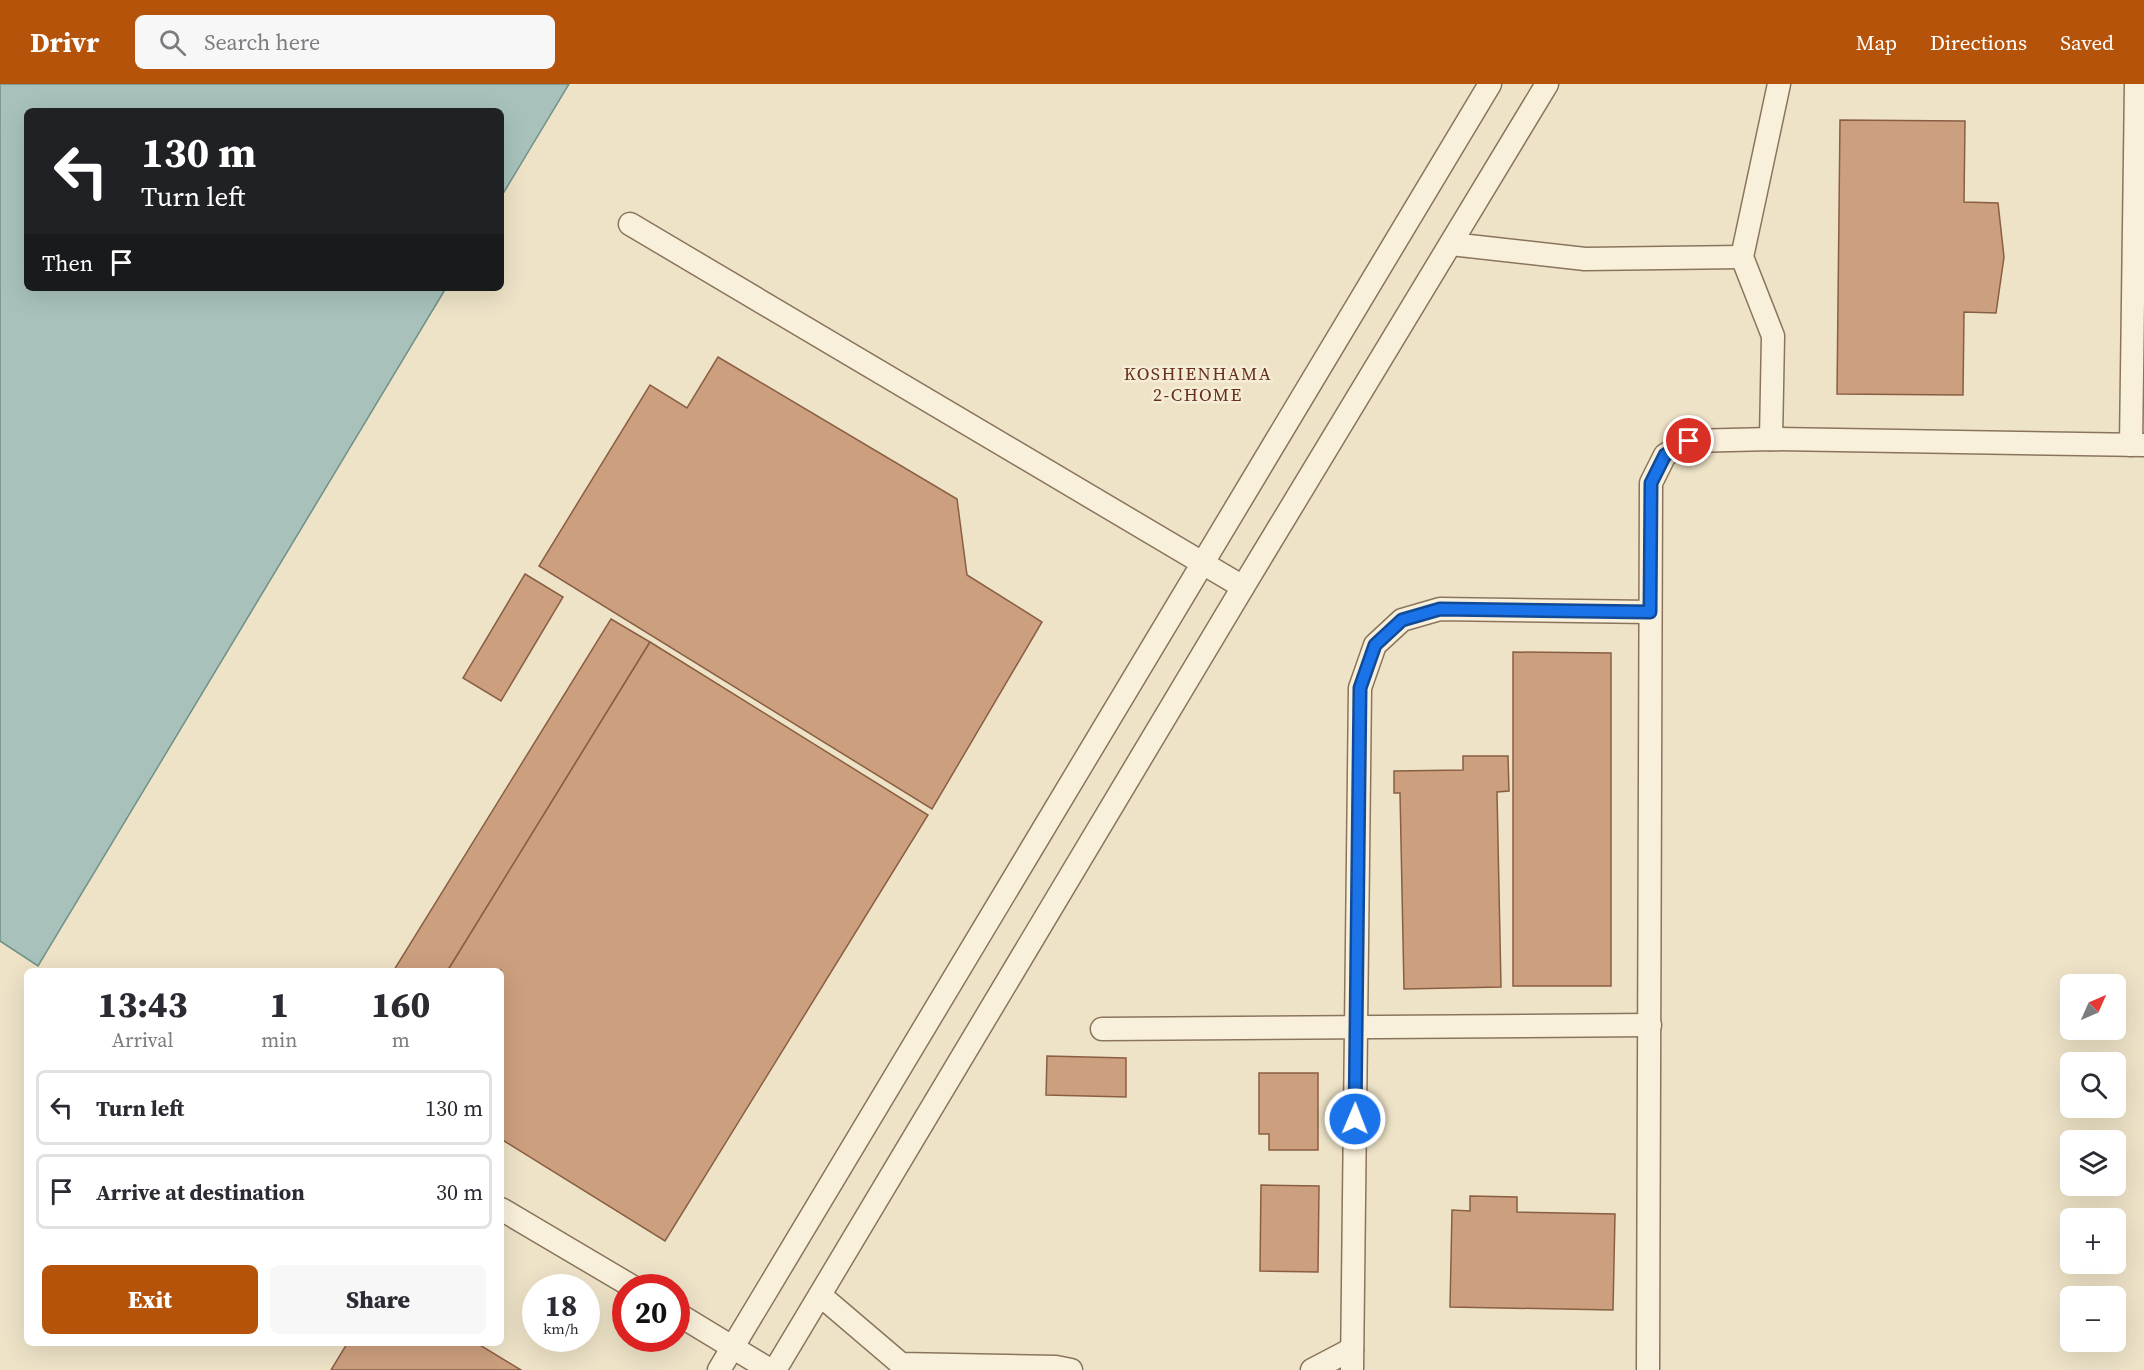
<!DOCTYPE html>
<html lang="en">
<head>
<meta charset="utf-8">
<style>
	:root { --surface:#fff; --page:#f7f7f7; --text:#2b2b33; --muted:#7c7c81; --line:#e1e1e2; --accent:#b45309 }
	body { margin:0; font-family:"Source Serif 4",serif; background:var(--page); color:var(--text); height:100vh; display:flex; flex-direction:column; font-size:22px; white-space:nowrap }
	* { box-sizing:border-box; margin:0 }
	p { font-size:20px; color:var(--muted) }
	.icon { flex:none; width:33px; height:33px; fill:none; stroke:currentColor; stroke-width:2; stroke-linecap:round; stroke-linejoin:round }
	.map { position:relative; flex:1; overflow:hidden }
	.details { position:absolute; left:24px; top:884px; width:480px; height:378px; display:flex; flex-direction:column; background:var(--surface); border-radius:9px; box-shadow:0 6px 24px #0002 }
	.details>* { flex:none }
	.top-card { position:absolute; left:24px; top:24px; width:480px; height:183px; border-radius:9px; box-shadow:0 6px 24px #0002; background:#202124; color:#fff; overflow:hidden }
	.needle { width:39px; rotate:45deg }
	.fabs { position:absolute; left:2060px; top:890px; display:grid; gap:12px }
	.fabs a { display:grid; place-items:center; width:66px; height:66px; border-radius:9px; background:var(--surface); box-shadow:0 6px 24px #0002; font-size:30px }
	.speed { position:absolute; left:522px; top:1190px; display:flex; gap:12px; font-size:30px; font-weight:700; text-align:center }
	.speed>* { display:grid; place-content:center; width:78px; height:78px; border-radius:50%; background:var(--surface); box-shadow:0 6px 24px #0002; line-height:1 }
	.speed small { font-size:15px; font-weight:400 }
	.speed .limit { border:9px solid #d22; background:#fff; color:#111 }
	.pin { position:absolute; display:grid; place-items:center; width:51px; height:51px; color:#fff; margin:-26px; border:3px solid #fff; border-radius:50%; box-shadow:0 2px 6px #0007 }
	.me { position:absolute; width:66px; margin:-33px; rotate:1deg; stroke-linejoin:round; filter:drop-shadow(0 0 4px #0008) }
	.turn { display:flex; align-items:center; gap:21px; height:126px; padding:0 18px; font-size:27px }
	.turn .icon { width:78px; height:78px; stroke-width:2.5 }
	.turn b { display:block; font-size:42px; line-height:51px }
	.then { display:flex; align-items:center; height:57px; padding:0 18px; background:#0003; gap:12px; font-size:22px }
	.eta { display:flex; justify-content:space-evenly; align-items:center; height:102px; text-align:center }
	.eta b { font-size:36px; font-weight:800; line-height:42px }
	.button { display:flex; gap:12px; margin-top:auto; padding:12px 18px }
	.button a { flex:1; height:69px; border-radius:9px; background:var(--accent); color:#fff; font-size:24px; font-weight:800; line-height:69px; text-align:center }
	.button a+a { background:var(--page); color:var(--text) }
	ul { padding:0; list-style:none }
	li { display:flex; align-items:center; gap:18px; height:75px; margin:0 12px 9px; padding:0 6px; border:3px solid var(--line); border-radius:9px }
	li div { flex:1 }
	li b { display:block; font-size:22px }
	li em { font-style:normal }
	header { display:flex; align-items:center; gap:36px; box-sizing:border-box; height:84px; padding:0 30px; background:var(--accent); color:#fff }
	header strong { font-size:28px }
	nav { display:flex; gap:33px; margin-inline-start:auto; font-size:21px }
	.search { width:420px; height:54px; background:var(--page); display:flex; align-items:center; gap:15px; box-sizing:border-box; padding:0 21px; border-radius:9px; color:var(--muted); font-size:22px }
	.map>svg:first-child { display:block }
	.water { fill:#a8c2bb; stroke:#6f9188; stroke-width:1.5 }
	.building { fill:#cc9f7e; stroke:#895f43; stroke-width:1.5 }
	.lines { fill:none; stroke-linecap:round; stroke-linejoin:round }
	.service-casing { stroke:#8a755c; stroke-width:25 }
	.service { stroke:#f9f0db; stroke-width:22 }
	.route-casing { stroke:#114b97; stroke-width:15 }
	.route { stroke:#1a73e8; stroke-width:10 }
	.labels { text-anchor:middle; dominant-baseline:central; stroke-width:5; stroke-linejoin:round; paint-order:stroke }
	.neighbourhood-label { font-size:18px; letter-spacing:1.5px; fill:#672f20; stroke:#f6edd7 }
</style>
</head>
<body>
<header>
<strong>Drivr</strong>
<div class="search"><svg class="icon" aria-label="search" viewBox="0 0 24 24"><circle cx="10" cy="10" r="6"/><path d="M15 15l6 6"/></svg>Search here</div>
<nav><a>Map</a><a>Directions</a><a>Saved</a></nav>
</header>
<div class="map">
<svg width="2144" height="1286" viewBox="0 0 2144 1286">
	<rect width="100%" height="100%" fill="#eee3c7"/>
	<path class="water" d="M0 0H569L501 113V27H27V204H446L38 882 0 857Z"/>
	<g class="building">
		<path d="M1840 36 1965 37 1964 118 1998 119 2004 173 1996 229 1964 228 1963 311 1837 310Z"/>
		<path d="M718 273 957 415 967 491 1042 538 932 725 539 482 650 301 687 324Z"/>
		<path d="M525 490 563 513 501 617 463 594Z"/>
		<path d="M611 535 650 558 448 886H394Z"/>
		<path d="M650 558 928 731 665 1157 501 1055V886H448Z"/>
		<path d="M1513 568 1611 569V902H1513Z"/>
		<path d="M1463 672H1508L1509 707 1497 708 1501 903 1404 905 1400 709H1394V687L1463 686Z"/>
		<path d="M1047 972 1126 974V1013L1046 1011Z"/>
		<path d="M1259 989H1318V1066H1269V1050H1259Z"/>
		<path d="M1261 1101 1319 1102 1318 1188 1260 1187Z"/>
		<path d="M1470 1112 1517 1113V1128L1615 1130 1613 1226 1450 1223 1452 1126 1470 1127Z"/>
		<path d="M348 1258H475L521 1286H331Z"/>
	</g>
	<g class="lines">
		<g class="service-casing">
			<g id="service">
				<path d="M630 140 1243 503"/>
				<path d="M1451 160 1585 175 1742 173"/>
				<path d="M1771 355 1773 252 1742 173 1779 0"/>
				<path d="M2131 361 2136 0"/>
				<path d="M1102 945 1650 941"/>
				<path d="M501 1125 633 1203"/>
				<path d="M820 1211 901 1280 1056 1283 1071 1286"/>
				<path d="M676 1229 770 1286"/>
				<path d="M719 1286 1490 0"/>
				<path d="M775 1286 1243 503 1547 0"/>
				<path d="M1312 1286 1352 1265"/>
				<path d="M1352 1286 1360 604 1375 561 1402 536 1440 525 1650 528"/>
				<path d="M1648 1286 1651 399 1665 371 1689 357 1771 355 2144 361"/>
			</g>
		</g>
		<use href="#service" class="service"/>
	</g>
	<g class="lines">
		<g class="route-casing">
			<path id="route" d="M1355 1035 1360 604 1375 561 1402 536 1440 525 1650 528 1651 399 1665 371 1689 357"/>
		</g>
		<use href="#route" class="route"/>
	</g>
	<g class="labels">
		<g class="neighbourhood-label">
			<text x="1198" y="289">KOSHIENHAMA<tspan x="1198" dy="21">2-CHOME</tspan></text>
		</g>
	</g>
</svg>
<div class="fabs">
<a><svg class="needle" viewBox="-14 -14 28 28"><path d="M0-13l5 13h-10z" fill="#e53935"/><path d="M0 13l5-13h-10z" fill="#7c7c81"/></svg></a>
<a><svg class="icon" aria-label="search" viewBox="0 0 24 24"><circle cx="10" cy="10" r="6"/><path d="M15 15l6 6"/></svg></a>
<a><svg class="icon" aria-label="layers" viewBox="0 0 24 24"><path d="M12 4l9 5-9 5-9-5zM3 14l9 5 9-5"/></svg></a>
<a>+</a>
<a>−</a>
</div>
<div class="speed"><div>18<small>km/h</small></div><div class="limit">20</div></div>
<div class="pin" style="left:1689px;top:357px;background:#d93025"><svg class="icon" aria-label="arrive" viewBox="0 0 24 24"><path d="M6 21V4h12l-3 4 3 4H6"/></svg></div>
<svg class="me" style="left:1355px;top:1035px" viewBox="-20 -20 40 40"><circle r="17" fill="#1a73e8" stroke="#fff" stroke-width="3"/><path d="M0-11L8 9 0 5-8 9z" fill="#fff"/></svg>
<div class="top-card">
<div class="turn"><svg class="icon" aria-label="left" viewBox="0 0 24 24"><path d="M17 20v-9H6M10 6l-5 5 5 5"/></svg><div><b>130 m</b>Turn left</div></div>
<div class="then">Then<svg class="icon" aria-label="arrive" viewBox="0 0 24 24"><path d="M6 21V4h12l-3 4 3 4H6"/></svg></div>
</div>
<section class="details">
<div class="eta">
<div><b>13:43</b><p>Arrival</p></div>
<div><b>1</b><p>min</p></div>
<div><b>160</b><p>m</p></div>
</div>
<ul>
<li><svg class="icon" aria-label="left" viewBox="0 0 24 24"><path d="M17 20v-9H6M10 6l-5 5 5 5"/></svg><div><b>Turn left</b></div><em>130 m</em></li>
<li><svg class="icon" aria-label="arrive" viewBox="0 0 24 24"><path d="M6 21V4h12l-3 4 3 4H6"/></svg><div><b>Arrive at destination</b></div><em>30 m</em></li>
</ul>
<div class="button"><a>Exit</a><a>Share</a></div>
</section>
</div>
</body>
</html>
